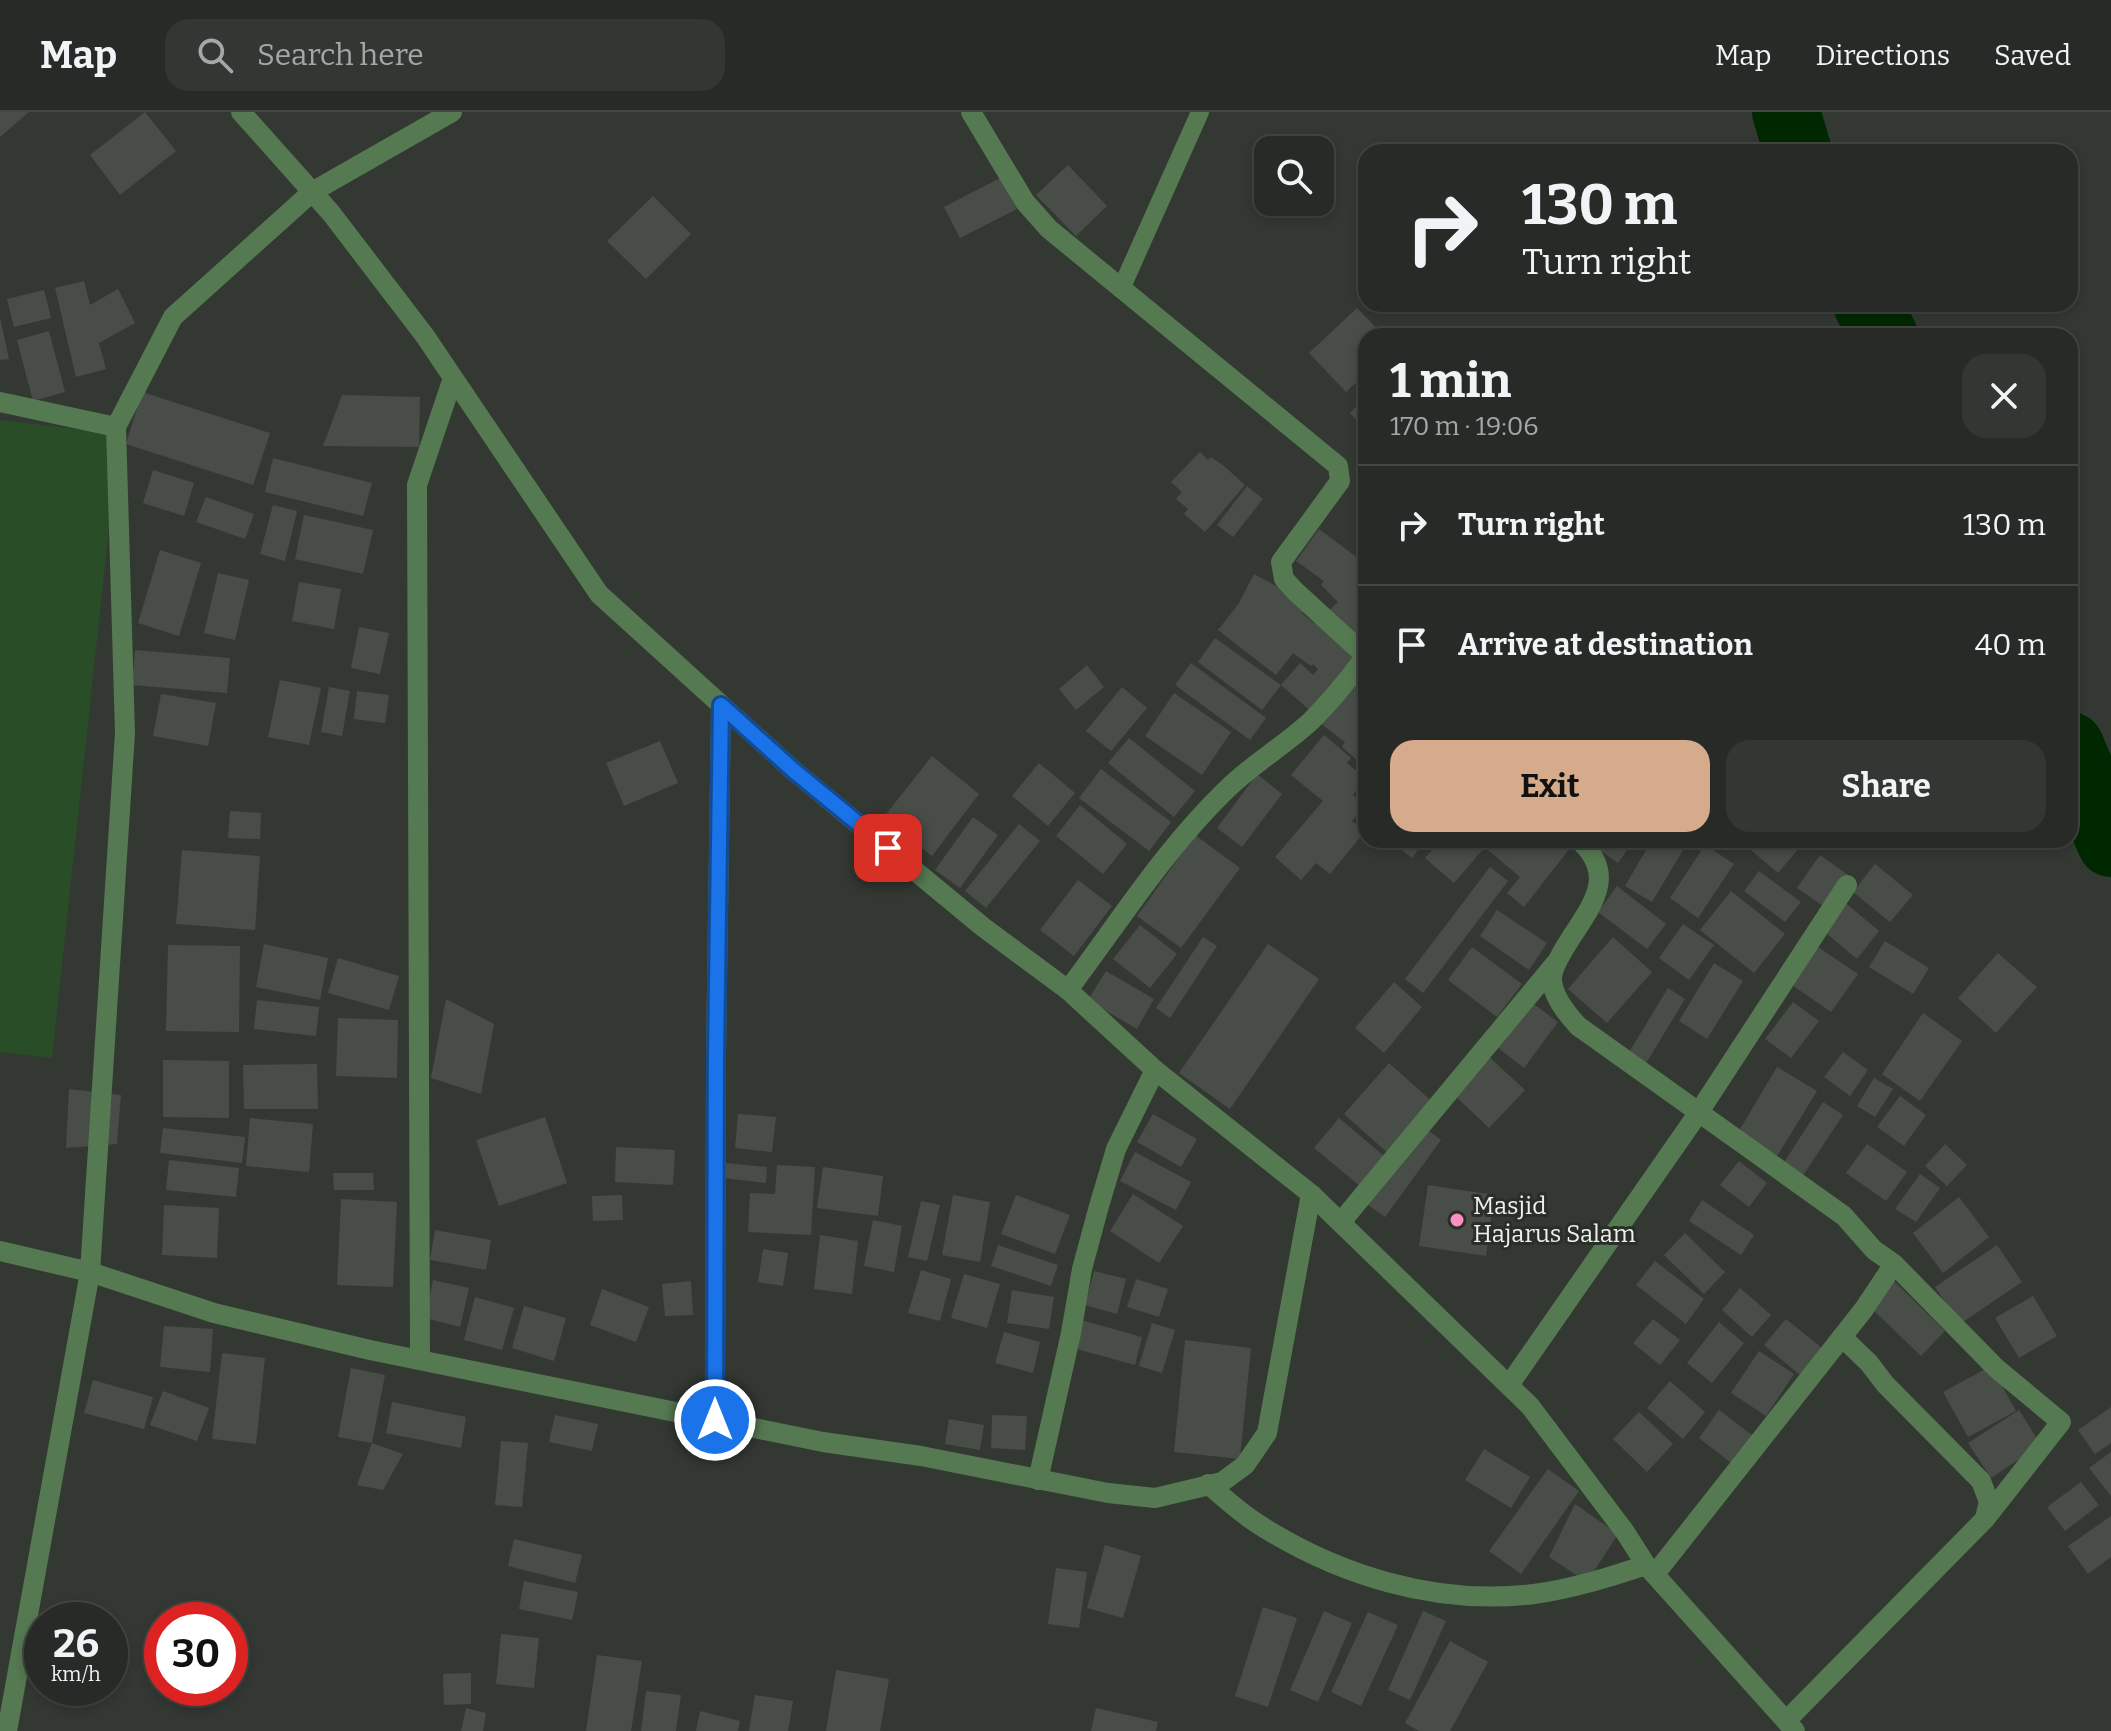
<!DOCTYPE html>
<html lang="en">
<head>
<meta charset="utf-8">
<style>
	:root { --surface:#272a26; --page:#333632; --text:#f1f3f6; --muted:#a4a7a7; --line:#434643; --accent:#d6ab8b }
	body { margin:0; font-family:Bitter,serif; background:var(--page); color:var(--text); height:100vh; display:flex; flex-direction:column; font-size:30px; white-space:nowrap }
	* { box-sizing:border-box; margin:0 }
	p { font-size:26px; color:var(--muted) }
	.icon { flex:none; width:44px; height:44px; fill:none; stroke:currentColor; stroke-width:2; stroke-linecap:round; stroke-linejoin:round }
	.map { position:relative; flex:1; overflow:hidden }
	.drawer { position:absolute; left:1358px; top:216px; width:720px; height:520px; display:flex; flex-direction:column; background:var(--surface); border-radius:24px; box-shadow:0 4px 12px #0003,0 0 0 2px var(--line) }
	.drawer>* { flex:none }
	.hud { position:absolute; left:1358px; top:32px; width:720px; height:168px; border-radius:24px; box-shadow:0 4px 12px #0003,0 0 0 2px var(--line); background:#272a26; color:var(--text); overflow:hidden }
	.fabs { position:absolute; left:1254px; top:24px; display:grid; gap:16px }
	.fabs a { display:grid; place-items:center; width:80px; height:80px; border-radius:16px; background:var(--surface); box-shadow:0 4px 12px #0003,0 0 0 2px var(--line); font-size:40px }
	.speed { position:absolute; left:24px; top:1490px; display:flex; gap:16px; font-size:40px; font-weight:700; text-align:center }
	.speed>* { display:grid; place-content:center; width:104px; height:104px; border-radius:50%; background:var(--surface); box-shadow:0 4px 12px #0003,0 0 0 2px var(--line); line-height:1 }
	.speed small { font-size:20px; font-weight:400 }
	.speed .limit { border:12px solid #d22; background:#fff; color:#111 }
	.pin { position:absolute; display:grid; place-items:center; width:68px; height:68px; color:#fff; margin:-34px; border-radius:16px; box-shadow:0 4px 12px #0006 }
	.me { position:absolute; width:88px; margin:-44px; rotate:0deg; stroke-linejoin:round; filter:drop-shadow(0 0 6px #0008) }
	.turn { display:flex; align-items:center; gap:28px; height:168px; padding:0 32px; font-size:36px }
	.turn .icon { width:104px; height:104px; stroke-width:2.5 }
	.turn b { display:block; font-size:56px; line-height:68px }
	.round { display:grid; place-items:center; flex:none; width:84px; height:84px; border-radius:24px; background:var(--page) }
	.headline { display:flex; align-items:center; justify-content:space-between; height:136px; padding:0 32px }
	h1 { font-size:48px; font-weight:700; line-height:60px }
	.action { display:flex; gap:16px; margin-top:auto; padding:16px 32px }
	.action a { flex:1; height:92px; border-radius:24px; background:var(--accent); color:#111; font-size:32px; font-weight:700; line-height:92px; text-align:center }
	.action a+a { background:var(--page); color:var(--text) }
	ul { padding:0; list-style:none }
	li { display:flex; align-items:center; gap:24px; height:120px; padding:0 32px; border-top:2px solid var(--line) }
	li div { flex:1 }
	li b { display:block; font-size:30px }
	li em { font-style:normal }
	header { display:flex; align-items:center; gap:48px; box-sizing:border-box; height:112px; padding:0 40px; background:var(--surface); border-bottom:2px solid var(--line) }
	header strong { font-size:38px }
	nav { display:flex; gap:44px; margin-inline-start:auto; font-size:28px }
	.search { width:560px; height:72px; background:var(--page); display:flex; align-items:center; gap:20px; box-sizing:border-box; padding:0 28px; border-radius:24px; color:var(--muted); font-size:30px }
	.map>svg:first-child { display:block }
	.green { fill:#294d26 }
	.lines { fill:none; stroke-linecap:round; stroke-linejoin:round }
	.river { stroke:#002800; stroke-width:68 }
	.building { fill:#484d48 }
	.service { stroke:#557951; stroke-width:18 }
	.minor { stroke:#557951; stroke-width:20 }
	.route-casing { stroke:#114b97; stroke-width:20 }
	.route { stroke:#1a73e8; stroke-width:14 }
	.poi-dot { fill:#fc8fc1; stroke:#2a2e29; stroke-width:3 }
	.labels { text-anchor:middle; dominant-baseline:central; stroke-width:6; stroke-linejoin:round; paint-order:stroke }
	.poi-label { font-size:24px; fill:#edf0ec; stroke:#2a2e29; text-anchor:start }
</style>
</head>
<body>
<header>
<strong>Map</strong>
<div class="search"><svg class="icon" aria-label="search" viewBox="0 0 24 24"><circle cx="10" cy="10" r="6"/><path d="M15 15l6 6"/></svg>Search here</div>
<nav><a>Map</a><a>Directions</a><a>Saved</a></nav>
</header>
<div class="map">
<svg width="2111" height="1619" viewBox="0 0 2111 1619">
	<rect width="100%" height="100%" fill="#343833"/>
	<path class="green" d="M0 308 119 322 52 946 0 940Z"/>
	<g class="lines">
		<g class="river">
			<path d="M1786 0 1798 40"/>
			<path d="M1867 192 1884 224"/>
			<path d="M2070 634 2111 731"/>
		</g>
	</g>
	<g class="building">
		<path d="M0 0H29L0 25Z"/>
		<path d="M145 0 176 39 120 83 90 43Z"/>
		<path d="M1068 53 1107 94 1076 124 1036 83Z"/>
		<path d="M1000 66 1017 97 960 126 944 95Z"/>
		<path d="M653 84 691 122 646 167 607 129Z"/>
		<path d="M84 169 90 193 118 177 135 211 99 231 106 257 76 265 55 176Z"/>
		<path d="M44 178 51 206 14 215 7 187Z"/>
		<path d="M1357 196 1384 224H1366V261L1346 280 1309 241Z"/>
		<path d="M0 206 9 247 0 248Z"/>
		<path d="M49 219 65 280 33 289 17 228Z"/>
		<path d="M142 280 270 321 253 373 126 332Z"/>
		<path d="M342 283 420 285 419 335 323 334Z"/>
		<path d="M1366 285V318L1350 301Z"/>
		<path d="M1200 340 1208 348 1211 345 1224 354 1245 373 1205 420 1184 402 1188 397 1176 387 1182 380 1171 370Z"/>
		<path d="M273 346 372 371 363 404 265 380Z"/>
		<path d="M153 358 194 371 184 404 143 391Z"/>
		<path d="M1247 374 1263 387 1233 425 1217 413Z"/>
		<path d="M206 385 254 402 245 427 196 410Z"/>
		<path d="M273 393 297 399 285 449 260 442Z"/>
		<path d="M1366 397V413L1358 405Z"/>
		<path d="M304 403 373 418 363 462 295 447Z"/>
		<path d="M1319 417 1363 450 1358 457 1366 465V475L1359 482 1364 487 1366 485V538L1326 501 1338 490 1321 473 1324 469 1296 449Z"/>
		<path d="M160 438 201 451 179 524 138 511Z"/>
		<path d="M218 461 249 468 235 528 204 521Z"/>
		<path d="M1254 462 1307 491 1302 501 1314 511 1317 507 1362 547 1315 603 1281 573 1300 551 1313 563 1318 557 1313 552 1311 554 1293 541 1276 563 1218 518 1239 491Z"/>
		<path d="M299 470 341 477 334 517 292 509Z"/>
		<path d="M359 515 389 521 380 562 351 556Z"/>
		<path d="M1215 526 1281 573 1262 598 1198 550Z"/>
		<path d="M135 538 230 546 227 581 132 573Z"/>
		<path d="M1191 551 1266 606 1250 628 1175 573Z"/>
		<path d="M1087 553 1104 575 1076 598 1059 577Z"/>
		<path d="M1366 554V650L1363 653 1342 635 1345 630 1320 611Z"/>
		<path d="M280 568 321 576 309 633 268 625Z"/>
		<path d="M329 575 350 579 342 624 321 620Z"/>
		<path d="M1122 575 1147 596 1111 639 1086 619Z"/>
		<path d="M357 579 389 583 385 611 354 607Z"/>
		<path d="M1174 581 1231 620 1202 663 1145 624Z"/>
		<path d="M161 582 216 591 208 634 153 624Z"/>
		<path d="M1324 623 1351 646 1347 651 1365 666 1353 683 1365 693 1352 709 1365 719 1330 762 1316 751 1301 768 1275 745 1323 689 1291 663Z"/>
		<path d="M1129 626 1195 679 1174 705 1108 651Z"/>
		<path d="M660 629 678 671 624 694 606 651Z"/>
		<path d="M932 644 979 682 932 744 883 706Z"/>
		<path d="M1039 651 1075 681 1048 714 1012 684Z"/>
		<path d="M1101 657 1171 710 1149 739 1079 686Z"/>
		<path d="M1257 662 1282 682 1242 735 1217 716Z"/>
		<path d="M1080 693 1127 732 1103 762 1056 724Z"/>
		<path d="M230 699 261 701 260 727 228 726Z"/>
		<path d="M973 705 998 723 960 776 935 758Z"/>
		<path d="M1019 712 1040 729 986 796 965 779Z"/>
		<path d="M1195 723 1240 756 1181 836 1137 804Z"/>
		<path d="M1389 728H1425L1412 746Z"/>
		<path d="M1441 728H1491L1454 771 1425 746Z"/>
		<path d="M1496 728H1562L1571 735 1524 795 1507 781 1520 765 1488 738Z"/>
		<path d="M1594 728H1634L1618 751 1591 732Z"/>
		<path d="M1652 728H1689L1652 790 1625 774Z"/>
		<path d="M1759 728H1806L1778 761 1751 738Z"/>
		<path d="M1705 733 1734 752 1698 806 1670 786Z"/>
		<path d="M182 738 260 744 255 818 176 812Z"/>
		<path d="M1820 743 1851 765 1829 798 1797 776Z"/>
		<path d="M1875 752 1913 783 1890 810 1853 780Z"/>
		<path d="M1490 755 1508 769 1423 881 1405 867Z"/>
		<path d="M1759 759 1801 790 1785 810 1744 779Z"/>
		<path d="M1078 768 1112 794 1074 844 1040 818Z"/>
		<path d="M1617 774 1666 812 1647 837 1598 800Z"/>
		<path d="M1731 779 1785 822 1754 861 1700 818Z"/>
		<path d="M1842 788 1879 819 1857 847 1820 816Z"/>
		<path d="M1497 798 1547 831 1529 858 1480 824Z"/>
		<path d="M1683 812 1714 833 1689 868 1659 846Z"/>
		<path d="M1140 813 1177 842 1150 876 1113 847Z"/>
		<path d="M1203 825 1217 834 1170 906 1156 896Z"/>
		<path d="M1613 825 1652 860 1607 911 1568 877Z"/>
		<path d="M1885 829 1929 856 1913 882 1869 855Z"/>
		<path d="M264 832 328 846 320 888 256 875Z"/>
		<path d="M1268 832 1319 867 1230 997 1179 961Z"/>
		<path d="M168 833 240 834 239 920 166 919Z"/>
		<path d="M1815 833 1858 862 1831 900 1789 871Z"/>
		<path d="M1472 835 1522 872 1497 905 1448 868Z"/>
		<path d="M1998 841 2037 875 1996 921 1958 886Z"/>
		<path d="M338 846 399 864 389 898 328 881Z"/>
		<path d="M1714 851 1743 869 1707 927 1679 909Z"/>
		<path d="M1106 859 1154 887 1137 917 1088 888Z"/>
		<path d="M1394 870 1422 895 1384 941 1355 916Z"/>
		<path d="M1668 876 1685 887 1645 953 1628 942Z"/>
		<path d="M446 887 494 912 481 982 431 966Z"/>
		<path d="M257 888 319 895 316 924 254 917Z"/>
		<path d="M1531 890 1558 910 1524 956 1497 935Z"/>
		<path d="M1793 890 1819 909 1791 946 1765 927Z"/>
		<path d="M1923 901 1962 929 1920 989 1882 962Z"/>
		<path d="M338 906 398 908 397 966 336 964Z"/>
		<path d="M1843 940 1868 958 1850 984 1824 965Z"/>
		<path d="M1487 943 1525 978 1489 1016 1452 981Z"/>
		<path d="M163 948 229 949V1006L163 1005Z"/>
		<path d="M1389 951 1436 993 1391 1044 1344 1002Z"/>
		<path d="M317 952 318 997H244L243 953Z"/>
		<path d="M1777 955 1817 979 1776 1046 1737 1022Z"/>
		<path d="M1874 966 1893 977 1875 1005 1857 994Z"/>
		<path d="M69 977 121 983 117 1032 66 1036Z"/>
		<path d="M1900 984 1926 1003 1904 1034 1877 1015Z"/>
		<path d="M1823 990 1843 1003 1800 1068 1781 1055Z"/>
		<path d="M738 1002 776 1005 772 1040 735 1036Z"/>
		<path d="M1153 1002 1197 1027 1181 1055 1137 1030Z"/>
		<path d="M545 1005 567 1071 499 1094 476 1028Z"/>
		<path d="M250 1006 313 1012 309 1060 246 1054Z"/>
		<path d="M1339 1006 1384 1044 1360 1074 1314 1036Z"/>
		<path d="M163 1016 245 1025 242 1051 160 1041Z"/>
		<path d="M1425 1016 1441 1028 1385 1105 1364 1090Z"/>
		<path d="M1867 1032 1907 1060 1886 1089 1846 1061Z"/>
		<path d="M1945 1032 1967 1053 1947 1074 1925 1054Z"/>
		<path d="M616 1035 675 1038 673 1073 615 1070Z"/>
		<path d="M1135 1040 1191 1070 1176 1098 1120 1069Z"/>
		<path d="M169 1048 239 1056 236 1085 166 1078Z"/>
		<path d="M1739 1049 1767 1071 1749 1095 1720 1073Z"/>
		<path d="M726 1051 767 1055 766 1071 724 1066Z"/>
		<path d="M777 1053 815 1055 811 1123 748 1120 750 1081 775 1082Z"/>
		<path d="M823 1055 883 1064 878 1104 817 1096Z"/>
		<path d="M333 1061H373L374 1078H334Z"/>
		<path d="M1920 1062 1940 1076 1916 1110 1895 1097Z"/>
		<path d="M1428 1073 1494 1083 1486 1144 1419 1134Z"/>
		<path d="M1133 1082 1183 1114 1159 1151 1110 1119Z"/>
		<path d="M622 1083 623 1108 593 1109 592 1084Z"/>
		<path d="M953 1083 990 1090 980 1150 942 1143Z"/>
		<path d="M1016 1083 1070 1103 1055 1142 1001 1122Z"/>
		<path d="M1959 1085 1989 1125 1943 1161 1913 1121Z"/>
		<path d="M341 1087 397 1090 393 1175 337 1173Z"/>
		<path d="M1702 1088 1754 1123 1741 1143 1689 1109Z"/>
		<path d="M921 1089 940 1093 927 1149 908 1145Z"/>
		<path d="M164 1093 219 1096 217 1146 162 1143Z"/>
		<path d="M873 1108 902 1114 894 1160 864 1154Z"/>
		<path d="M435 1118 491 1128 486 1158 430 1148Z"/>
		<path d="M1685 1121 1725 1160 1704 1182 1664 1143Z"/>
		<path d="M820 1123 858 1129 852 1182 814 1177Z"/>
		<path d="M998 1133 1058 1153 1051 1174 991 1154Z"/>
		<path d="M1997 1133 2022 1170 1960 1212 1935 1175Z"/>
		<path d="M763 1137 788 1141 783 1174 758 1170Z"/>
		<path d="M1655 1149 1704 1187 1686 1212 1636 1173Z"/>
		<path d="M921 1158 951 1167 940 1209 908 1201Z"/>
		<path d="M1094 1159 1126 1167 1117 1202 1085 1193Z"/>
		<path d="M964 1162 1000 1172 987 1216 951 1206Z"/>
		<path d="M1136 1167 1168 1177 1159 1205 1127 1195Z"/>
		<path d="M433 1168 469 1176 460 1215 425 1206Z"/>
		<path d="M1893 1168 1945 1219 1921 1244 1868 1193Z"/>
		<path d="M691 1169 693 1203 665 1204 662 1172Z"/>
		<path d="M1740 1176 1771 1203 1752 1225 1722 1198Z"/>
		<path d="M602 1177 649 1195 636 1230 590 1213Z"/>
		<path d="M1012 1178 1054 1185 1049 1217 1007 1211Z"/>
		<path d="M2033 1184 2057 1224 2019 1246 1995 1206Z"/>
		<path d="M475 1185 514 1196 502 1238 464 1228Z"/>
		<path d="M524 1194 566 1206 554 1249 512 1236Z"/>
		<path d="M1653 1207 1680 1228 1660 1253 1633 1231Z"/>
		<path d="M1786 1207 1822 1236 1800 1263 1764 1233Z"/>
		<path d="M1081 1208 1142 1225 1135 1253 1073 1236Z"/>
		<path d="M1719 1210 1744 1231 1712 1271 1687 1251Z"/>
		<path d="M1152 1211 1175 1218 1162 1261 1139 1254Z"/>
		<path d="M164 1214 213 1217 210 1260 160 1255Z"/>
		<path d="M1004 1220 1040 1230 1033 1261 995 1251Z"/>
		<path d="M1185 1228 1251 1236 1240 1347 1174 1340Z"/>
		<path d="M1759 1239 1794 1262 1766 1304 1731 1281Z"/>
		<path d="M222 1241 265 1246 256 1332 212 1327Z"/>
		<path d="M1991 1254 2016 1299 1968 1325 1943 1280Z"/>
		<path d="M351 1256 385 1263 372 1331 338 1325Z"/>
		<path d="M93 1268 153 1285 144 1317 84 1301Z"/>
		<path d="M1670 1269 1705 1300 1683 1327 1647 1296Z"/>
		<path d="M163 1279 209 1296 197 1329 150 1313Z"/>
		<path d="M392 1290 466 1305 461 1336 386 1321Z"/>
		<path d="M2111 1295V1331L2095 1342 2078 1318Z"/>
		<path d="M1719 1298 1756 1326 1735 1354 1699 1326Z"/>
		<path d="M2019 1298 2041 1333 1991 1366 1968 1331Z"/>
		<path d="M1639 1300 1673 1332 1647 1360 1613 1327Z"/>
		<path d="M555 1303 598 1312 592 1339 549 1330Z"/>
		<path d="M992 1303 1027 1304 1025 1338 991 1336Z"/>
		<path d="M949 1307 984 1313 980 1338 945 1332Z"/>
		<path d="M501 1329 528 1331 522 1395 495 1393Z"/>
		<path d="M372 1331 403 1342 383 1378 357 1373Z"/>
		<path d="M1484 1337 1530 1365 1511 1396 1465 1368Z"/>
		<path d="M2111 1340V1384L2089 1356Z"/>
		<path d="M1548 1357 1579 1379 1521 1462 1489 1439Z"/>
		<path d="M2081 1370 2099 1393 2065 1419 2047 1395Z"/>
		<path d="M1575 1392 1618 1422 1587 1470 1549 1445Z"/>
		<path d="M2111 1404V1445L2088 1462 2068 1434Z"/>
		<path d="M514 1427 582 1443 575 1471 508 1454Z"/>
		<path d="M1105 1433 1141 1444 1123 1506 1087 1496Z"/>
		<path d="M1056 1456 1087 1460 1079 1516 1048 1512Z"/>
		<path d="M524 1469 578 1480 572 1508 519 1497Z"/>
		<path d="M1263 1495 1297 1506 1268 1595 1235 1584Z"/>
		<path d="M1324 1499 1352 1511 1318 1590 1290 1578Z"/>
		<path d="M1423 1499 1446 1509 1410 1588 1388 1578Z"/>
		<path d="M1368 1500 1398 1513 1361 1594 1331 1580Z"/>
		<path d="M501 1522 539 1526 534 1576 496 1572Z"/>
		<path d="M1450 1529 1488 1550 1450 1619H1419L1405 1611Z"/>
		<path d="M597 1543 642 1549 631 1619H586Z"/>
		<path d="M836 1558 889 1567 880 1619H826Z"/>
		<path d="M471 1561V1592L444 1593 443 1562Z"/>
		<path d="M646 1579 681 1583 676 1619H641Z"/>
		<path d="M755 1583 793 1589 788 1619H749Z"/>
		<path d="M466 1596 486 1601 483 1619H461Z"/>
		<path d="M1096 1596 1158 1610 1156 1619H1091Z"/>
		<path d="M700 1599 740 1609 738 1619H696Z"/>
	</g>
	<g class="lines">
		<path class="service" d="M1121 177 1200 0"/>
		<g class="minor">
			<path d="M241 0 331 101 425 224 599 482 793 658 983 815 1068 878 1155 958 1311 1082 1530 1294 1625 1420 1646 1453 1795 1619"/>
			<path d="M971 0 1025 90 1049 117 1338 354 1340 369 1281 450 1284 467 1296 480 1366 544C1349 567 1331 589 1311 609 1284 634 1252 652 1226 678 1165 737 1119 810 1068 878"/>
			<path d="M0 290 116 315 173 205 312 80 452 0"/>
			<path d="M1579 728C1621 766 1587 798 1564 837 1559 846 1553 855 1552 865 1551 883 1567 902 1578 914L1844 1104 1874 1138 1894 1152 1996 1256 2061 1310 1985 1407 1786 1609"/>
			<path d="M1341 1110 1555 852"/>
			<path d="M0 1139 90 1160 214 1201 370 1238 823 1330 921 1344 1108 1381 1155 1386 1222 1370 1245 1353 1267 1321 1311 1082"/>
			<path d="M1842 1225 1869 1251 1885 1272 1981 1369 1989 1390 1985 1406"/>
			<path d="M420 1248 417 373 453 266"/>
			<path d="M1509 1273 1699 1000 1847 773"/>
			<path d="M715 1308 716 944 721 593"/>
			<path d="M1038 1368 1071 1221 1082 1157 1099 1094 1116 1037 1155 958"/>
			<path d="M1208 1372C1223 1385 1238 1399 1255 1410 1336 1463 1436 1494 1534 1482 1573 1477 1609 1465 1646 1453"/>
			<path d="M1655 1462 1864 1197 1894 1152"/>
			<path d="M7 1619 90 1160 125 621 116 315"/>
		</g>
	</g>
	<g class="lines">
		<g class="route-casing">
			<path id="route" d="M715 1308 716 944 721 593 793 658 888 736"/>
		</g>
		<use href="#route" class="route"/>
	</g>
	<circle class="poi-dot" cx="1457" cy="1108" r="8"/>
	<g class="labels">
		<g class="poi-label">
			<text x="1473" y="1094">Masjid<tspan x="1473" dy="28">Hajarus Salam</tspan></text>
		</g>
	</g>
</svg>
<div class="fabs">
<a><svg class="icon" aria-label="search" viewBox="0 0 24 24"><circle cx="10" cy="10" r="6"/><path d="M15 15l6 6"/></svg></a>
</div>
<div class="speed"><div>26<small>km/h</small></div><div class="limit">30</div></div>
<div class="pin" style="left:888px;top:736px;background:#d93025"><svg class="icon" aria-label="arrive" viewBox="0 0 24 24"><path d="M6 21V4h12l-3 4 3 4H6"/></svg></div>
<svg class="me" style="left:715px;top:1308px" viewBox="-20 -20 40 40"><circle r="17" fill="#1a73e8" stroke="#fff" stroke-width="3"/><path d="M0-11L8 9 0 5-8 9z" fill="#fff"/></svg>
<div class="hud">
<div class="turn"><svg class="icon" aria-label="right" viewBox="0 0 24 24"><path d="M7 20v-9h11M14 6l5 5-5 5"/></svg><div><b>130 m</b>Turn right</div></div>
</div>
<section class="drawer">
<div class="headline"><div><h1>1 min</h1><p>170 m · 19:06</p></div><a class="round"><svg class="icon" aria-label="close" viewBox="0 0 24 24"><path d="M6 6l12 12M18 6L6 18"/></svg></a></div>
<ul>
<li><svg class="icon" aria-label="right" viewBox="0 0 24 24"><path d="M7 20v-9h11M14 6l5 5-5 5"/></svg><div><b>Turn right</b></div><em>130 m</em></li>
<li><svg class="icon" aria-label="arrive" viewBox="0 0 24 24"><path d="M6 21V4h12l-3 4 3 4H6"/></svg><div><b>Arrive at destination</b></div><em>40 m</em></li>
</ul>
<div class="action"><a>Exit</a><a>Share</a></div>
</section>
</div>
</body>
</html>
